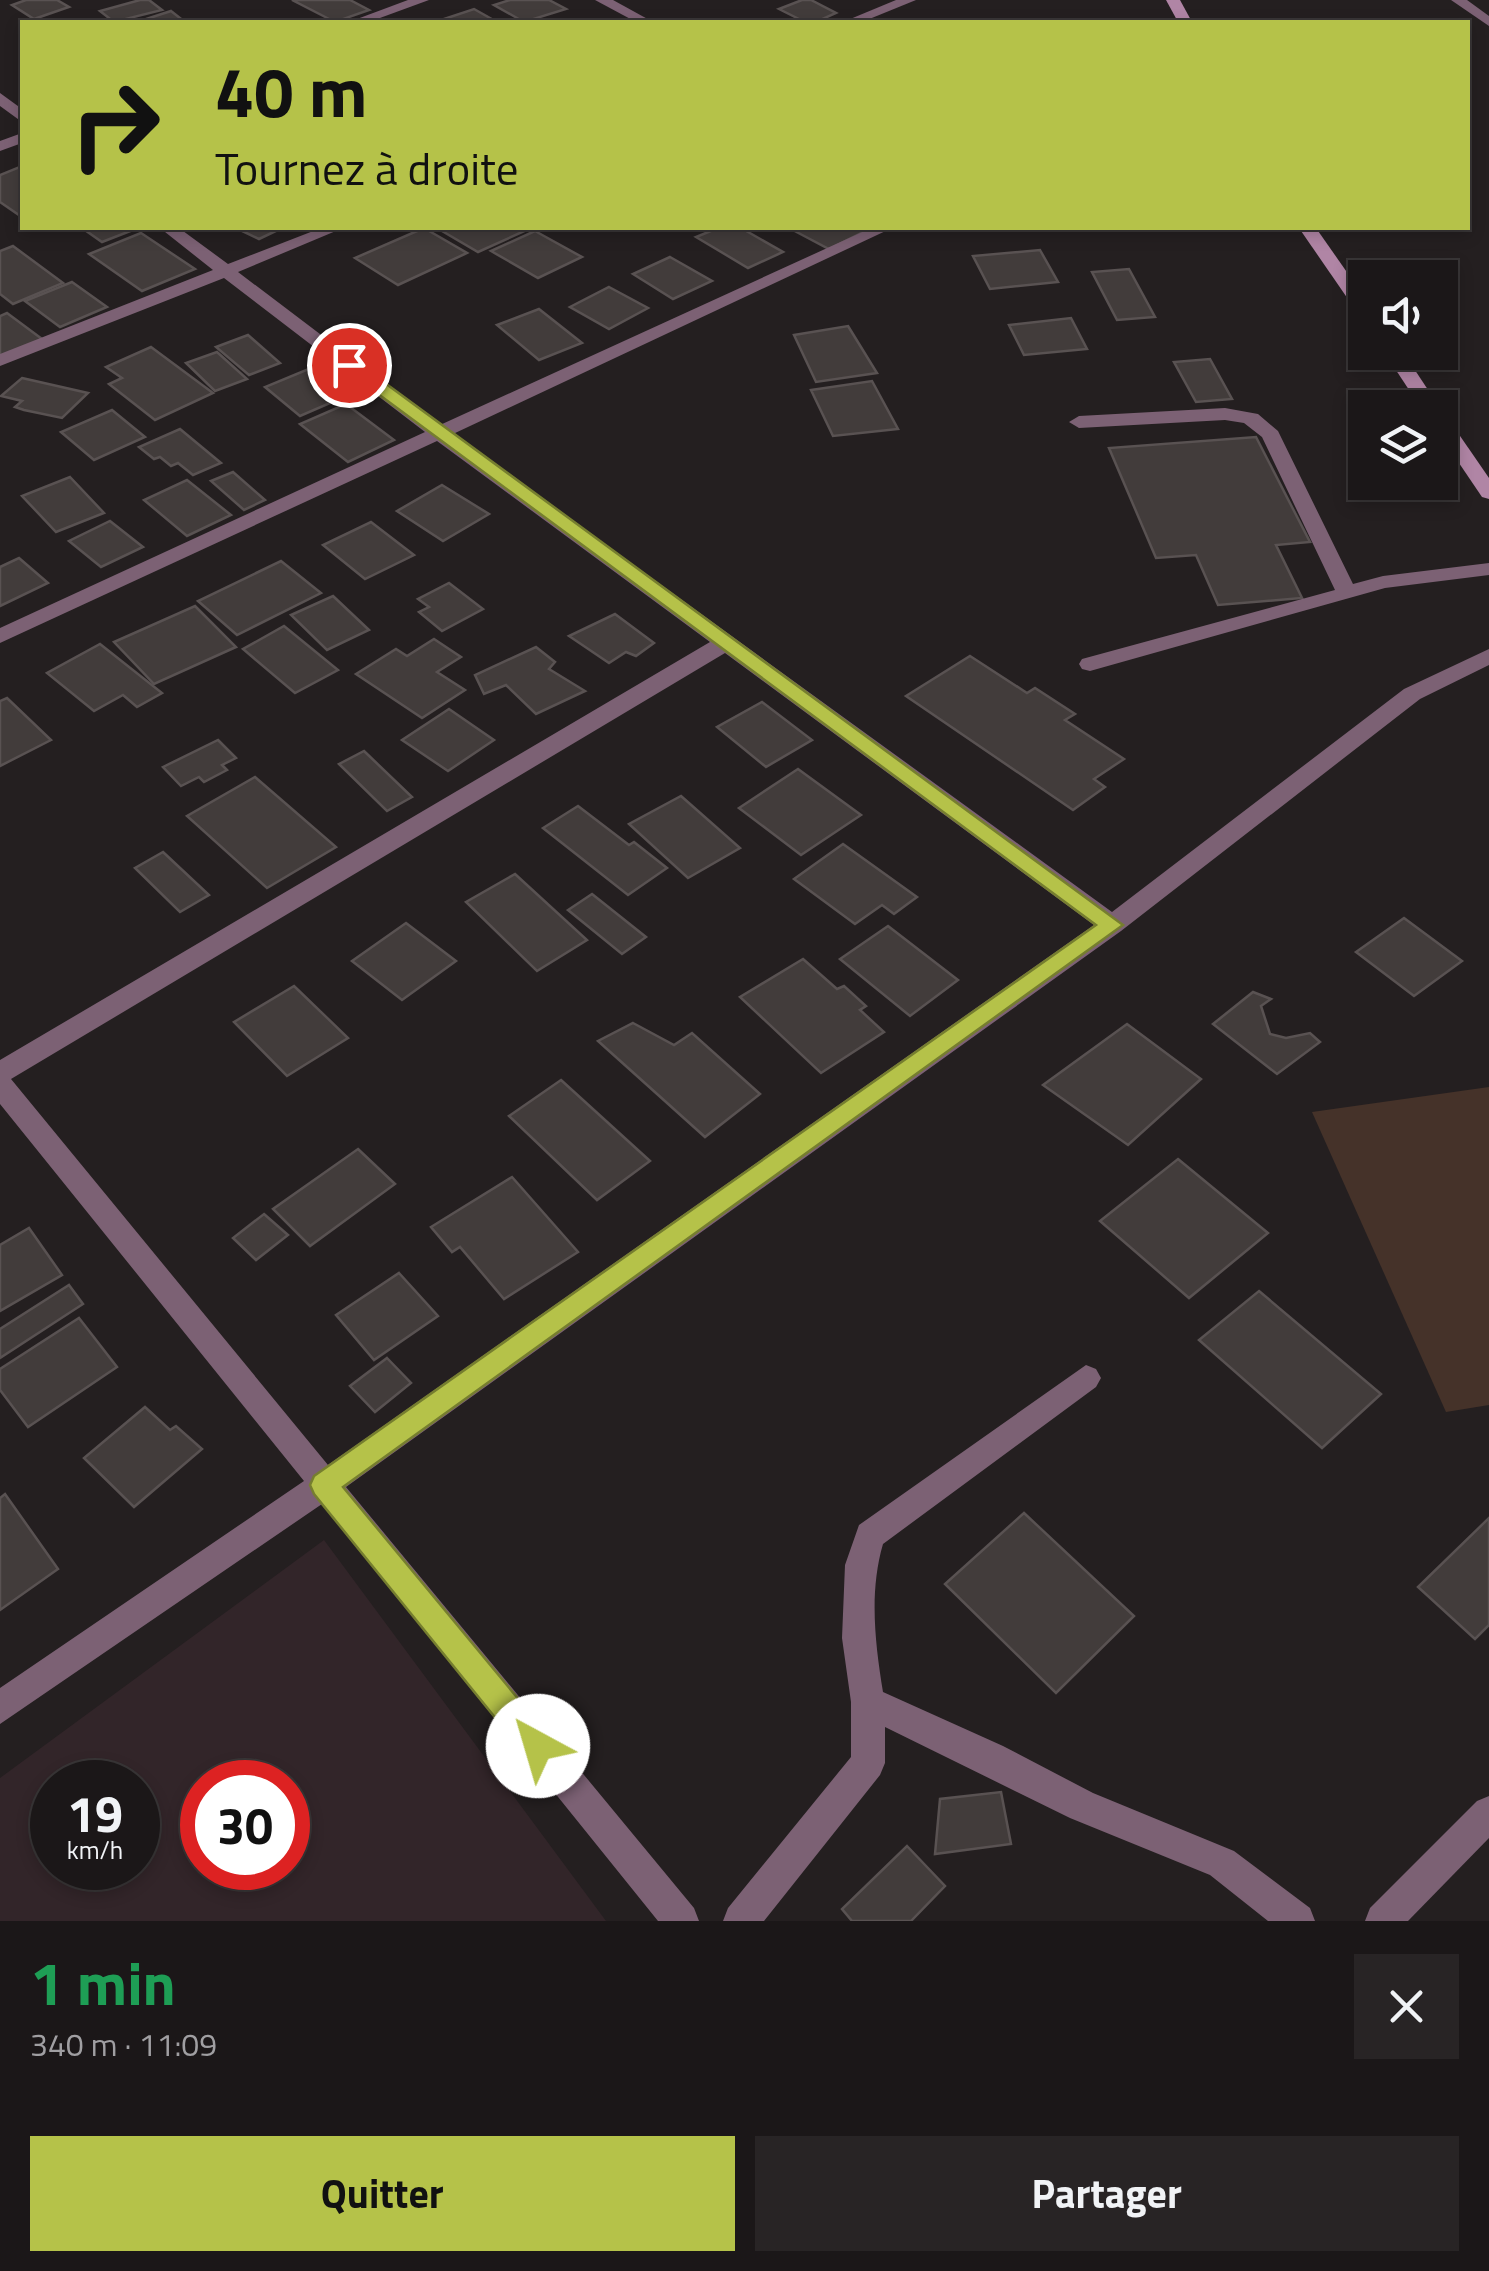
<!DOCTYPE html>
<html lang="fr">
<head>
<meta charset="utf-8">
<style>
	:root { --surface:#1b1718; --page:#282425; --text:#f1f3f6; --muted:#a09fa2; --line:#393637; --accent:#b5c249 }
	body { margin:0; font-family:"Titillium Web",sans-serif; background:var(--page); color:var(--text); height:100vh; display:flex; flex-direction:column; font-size:38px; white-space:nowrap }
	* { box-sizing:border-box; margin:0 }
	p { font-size:32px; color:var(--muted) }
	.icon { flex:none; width:55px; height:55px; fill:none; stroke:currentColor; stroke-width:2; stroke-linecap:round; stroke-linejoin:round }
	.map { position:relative; height:1921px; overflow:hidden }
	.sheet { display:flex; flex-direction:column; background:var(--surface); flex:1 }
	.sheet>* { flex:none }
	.banner { position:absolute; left:20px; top:20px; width:1450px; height:210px; border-radius:0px; box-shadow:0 5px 15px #0003,0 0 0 2px var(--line); background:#b5c249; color:#111; overflow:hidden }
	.tools { position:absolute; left:1348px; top:260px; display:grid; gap:20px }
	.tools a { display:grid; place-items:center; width:110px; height:110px; border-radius:0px; background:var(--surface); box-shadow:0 5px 15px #0003,0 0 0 2px var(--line); font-size:50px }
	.speed { position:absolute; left:30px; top:1760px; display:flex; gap:20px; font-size:50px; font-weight:700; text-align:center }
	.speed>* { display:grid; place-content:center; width:130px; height:130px; border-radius:50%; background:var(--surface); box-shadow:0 5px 15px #0003,0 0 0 2px var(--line); line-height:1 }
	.speed small { font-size:25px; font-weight:400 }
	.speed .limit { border:15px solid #d22; background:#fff; color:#111 }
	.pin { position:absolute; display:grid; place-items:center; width:85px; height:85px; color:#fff; margin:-42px; border:5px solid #fff; border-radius:50%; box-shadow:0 2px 10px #0007 }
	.me { position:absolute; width:110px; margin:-55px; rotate:321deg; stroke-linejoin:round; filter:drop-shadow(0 0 8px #0008) }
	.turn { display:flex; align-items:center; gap:35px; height:210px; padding:0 30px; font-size:45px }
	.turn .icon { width:130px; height:130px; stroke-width:2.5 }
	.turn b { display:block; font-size:70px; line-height:85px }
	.round { display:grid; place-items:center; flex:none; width:105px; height:105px; border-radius:0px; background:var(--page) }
	.head { display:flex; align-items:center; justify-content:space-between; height:170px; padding:0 30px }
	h1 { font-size:60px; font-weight:700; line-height:75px; color:#1e9e55 }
	.cta { display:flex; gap:20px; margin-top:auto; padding:20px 30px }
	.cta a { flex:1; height:115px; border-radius:0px; background:var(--accent); color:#111; font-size:40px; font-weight:700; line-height:115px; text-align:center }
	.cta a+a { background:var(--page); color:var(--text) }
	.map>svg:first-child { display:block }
	.built { fill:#322529; fill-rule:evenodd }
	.green { fill:#453229 }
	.building { fill:#423c3b; stroke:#595252; stroke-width:2.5 }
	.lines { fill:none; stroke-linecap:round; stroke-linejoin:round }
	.street { fill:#7c6174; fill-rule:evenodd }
	.secondary { fill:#b085a5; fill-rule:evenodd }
	.route { fill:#b5c249; stroke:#767e2f; stroke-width:2.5 }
</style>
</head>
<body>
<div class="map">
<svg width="1489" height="1921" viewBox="0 0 1489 1921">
	<rect width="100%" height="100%" fill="#241f20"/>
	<path class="built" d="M324 1540 606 1921H0V1778ZM52 1782H138V1868H52ZM202 1782H288V1868H202Z"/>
	<path class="green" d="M1489 1087V1405L1446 1412 1312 1112Z"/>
	<g class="building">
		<path d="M26 0H57L69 7 34 19 12 5Z"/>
		<path d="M140 0H149L162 10 114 22 100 11Z"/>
		<path d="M292 0H350L369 10 335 22Z"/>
		<path d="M510 0H549L566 9 524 22 494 5Z"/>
		<path d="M802 0H811L836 13 816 22H805L779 9Z"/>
		<path d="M474 9 497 22H435Z"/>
		<path d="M171 11 185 22H137Z"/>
		<path d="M22 166V214L19 215 0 202V175Z"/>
		<path d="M82 228H138L102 242Z"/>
		<path d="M236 228H282L259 239Z"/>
		<path d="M424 228 467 253 398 285 355 258Z"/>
		<path d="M437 228H531L478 252Z"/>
		<path d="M718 228H741L783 252 748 268 696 237Z"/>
		<path d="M789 228H854L863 232 829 249Z"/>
		<path d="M535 231 582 257 538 278 491 251Z"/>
		<path d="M141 233 195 269 142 291 89 254Z"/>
		<path d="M13 246 63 283 13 304 0 294V251Z"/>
		<path d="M1040 250 1058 282 990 289 973 256Z"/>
		<path d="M670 257 712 281 673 299 633 274Z"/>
		<path d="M1129 269 1155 317 1117 320 1092 272Z"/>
		<path d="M72 282 107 307 60 327 25 301Z"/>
		<path d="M609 287 648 308 609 329 570 307Z"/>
		<path d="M539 309 582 343 539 360 497 325Z"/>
		<path d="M7 313 46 342 0 361V316Z"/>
		<path d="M1071 318 1087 349 1024 355 1009 325Z"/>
		<path d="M848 326 877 373 816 382 794 335Z"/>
		<path d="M248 335 280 363 249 375 216 347Z"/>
		<path d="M151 347 213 393 155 420 109 384 122 378 106 367Z"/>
		<path d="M217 352 247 379 215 391 186 363Z"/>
		<path d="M1210 359 1232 399 1196 402 1174 362Z"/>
		<path d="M316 366 351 394 300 416 265 387Z"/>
		<path d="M22 378 88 393 62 418 24 410 15 407 22 401 1 396Z"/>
		<path d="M872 381 898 429 833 436 811 390Z"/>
		<path d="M346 404 394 440 348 462 300 424Z"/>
		<path d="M112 410 145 437 94 460 61 432Z"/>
		<path d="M180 429 221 463 193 475 178 463 171 466 160 457 154 459 139 447Z"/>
		<path d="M1256 437 1310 542 1276 545 1302 598 1218 605 1196 555 1156 558 1109 448Z"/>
		<path d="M233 472 265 500 244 510 211 481Z"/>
		<path d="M70 477 104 513 56 532 22 496Z"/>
		<path d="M187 480 231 515 187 536 144 500Z"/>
		<path d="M442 485 489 514 443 541 397 511Z"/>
		<path d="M110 521 143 547 101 567 69 541Z"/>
		<path d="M371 522 414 555 365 579 323 545Z"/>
		<path d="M19 558 48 583 0 606V567Z"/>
		<path d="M281 561 321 593 237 635 198 601Z"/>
		<path d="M449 583 483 609 442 631 419 612 429 607 418 599Z"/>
		<path d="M333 596 369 630 327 650 291 615Z"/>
		<path d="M195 606 236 647 154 684 114 642Z"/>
		<path d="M615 614 654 643 636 656 626 652 609 663 569 636Z"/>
		<path d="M284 626 338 670 295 693 243 649Z"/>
		<path d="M434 639 461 657 437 672 465 690 422 718 356 674 396 649 407 656Z"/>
		<path d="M100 644 162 693 137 707 123 695 94 711 47 673Z"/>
		<path d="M536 647 555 662 549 669 585 691 536 714 506 685 484 694 475 675Z"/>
		<path d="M970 656 1027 693 1035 688 1075 714 1065 720 1124 759 1094 779 1105 787 1073 810 906 696Z"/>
		<path d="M7 698 51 740 0 766V701Z"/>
		<path d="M762 702 812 740 766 767 717 727Z"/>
		<path d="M449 709 494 740 448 771 402 740Z"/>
		<path d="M218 740 236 758 222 765 227 770 204 782 199 777 181 786 163 767Z"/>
		<path d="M364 751 412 797 387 811 339 764Z"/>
		<path d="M798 769 861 815 801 855 739 808Z"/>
		<path d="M255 777 336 847 267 888 187 816Z"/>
		<path d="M681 796 740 848 688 878 629 824Z"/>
		<path d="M578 806 629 845 634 842 667 868 628 895 543 828Z"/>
		<path d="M843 844 917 897 894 914 882 905 855 924 794 879Z"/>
		<path d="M163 852 209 895 180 912 135 868Z"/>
		<path d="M515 874 587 940 537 971 466 902Z"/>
		<path d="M592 894 646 937 622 954 568 910Z"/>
		<path d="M1404 918 1462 961 1414 996 1356 952Z"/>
		<path d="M406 923 456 961 402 1000 352 961Z"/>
		<path d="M888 926 958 980 910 1016 840 959Z"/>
		<path d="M803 959 837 989 844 986 866 1006 860 1010 884 1032 821 1073 740 997Z"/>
		<path d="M294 986 348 1038 287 1076 234 1022Z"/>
		<path d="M1253 992 1271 999 1261 1006 1270 1034 1286 1038 1310 1033 1320 1042 1277 1074 1213 1024Z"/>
		<path d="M633 1023 674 1045 692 1033 760 1094 705 1137 598 1041Z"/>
		<path d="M1127 1024 1201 1079 1128 1145 1043 1085Z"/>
		<path d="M561 1080 650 1161 597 1200 509 1116Z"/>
		<path d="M358 1149 395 1184 310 1246 273 1209Z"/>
		<path d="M1178 1159 1268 1233 1189 1298 1100 1221Z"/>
		<path d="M512 1177 578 1252 504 1299 460 1247 452 1252 431 1227Z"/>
		<path d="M264 1214 288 1235 256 1260 233 1238Z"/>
		<path d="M29 1228 62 1275 0 1311V1245Z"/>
		<path d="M399 1273 438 1316 374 1360 336 1315Z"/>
		<path d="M69 1285 83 1304 0 1358V1329Z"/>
		<path d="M1259 1291 1381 1394 1322 1448 1199 1340Z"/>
		<path d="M79 1318 117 1367 28 1427 0 1390V1369Z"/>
		<path d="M387 1358 411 1383 375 1412 350 1386Z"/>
		<path d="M145 1407 170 1430 176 1426 202 1449 134 1507 84 1458Z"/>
		<path d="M5 1494 58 1569 0 1610V1498Z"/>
		<path d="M1024 1513 1134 1616 1056 1693 945 1584Z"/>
		<path d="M1489 1518V1625L1475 1639 1418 1587Z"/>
		<path d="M1001 1792 1011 1844 935 1854 940 1799Z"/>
		<path d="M907 1846 945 1886 911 1921H852L842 1909Z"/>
	</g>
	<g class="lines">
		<g class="street">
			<path d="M408 0H429L369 22H349Z"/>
			<path d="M595 0H613L653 22H636Z"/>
			<path d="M896 0H916L862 22H843Z"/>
			<path d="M1451 0H1467L1489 16V26Z"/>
			<path d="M0 93 22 109V122L0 106Z"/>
			<path d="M22 133V143L0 151V141Z"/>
			<path d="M160 228H179L228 264 321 228H343L238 272 440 425 871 228H892L453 434 1112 912 1404 689 1489 649V665L1420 699 1121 931 346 1487 694 1908 699 1921H658L322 1504 0 1724V1688L304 1481 0 1104V1060L710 642 437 441 0 643V628L425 432 224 278 0 366V354L213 270ZM725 653 1094 925 328 1465 11 1079Z"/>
			<path d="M1225 408 1258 414 1278 431 1353 584 1383 576 1489 563V575L1385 588 1090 671 1082 669 1079 664 1082 659 1335 590 1262 437 1244 423 1225 420 1079 428 1069 422 1079 416Z"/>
			<path d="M1086 1365 1096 1369 1101 1378 1096 1387 883 1544C869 1592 875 1643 883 1692L1003 1746 1093 1793 1234 1851 1310 1908 1315 1921H1268L1210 1875 1070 1818 885 1727V1763L880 1775 764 1921H723L728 1908 851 1757V1702L842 1638 845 1565 859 1525Z"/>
			<path d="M1489 1796V1838L1408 1921H1365L1370 1908 1477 1801Z"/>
		</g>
		<g class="secondary">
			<path d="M1166 0H1180L1192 22H1178Z"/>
			<path d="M1299 228H1316L1365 298V316L1359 315Z"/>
			<path d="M1384 352H1403L1440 408V409L1421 408Z"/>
			<path d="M1440 415 1447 417 1489 478V499L1482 497 1440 435Z"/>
		</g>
	</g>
	<path class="route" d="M343 361H355L1123 925 343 1487 549 1736 553 1746 549 1757 538 1762 527 1757 314 1494 310 1485 314 1476 1096 925 343 368Z"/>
</svg>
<div class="tools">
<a><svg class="icon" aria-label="sound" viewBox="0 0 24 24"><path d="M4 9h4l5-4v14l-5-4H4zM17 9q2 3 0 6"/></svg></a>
<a><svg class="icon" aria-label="layers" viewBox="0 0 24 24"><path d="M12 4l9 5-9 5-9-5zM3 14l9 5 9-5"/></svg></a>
</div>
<div class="speed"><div>19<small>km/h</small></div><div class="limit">30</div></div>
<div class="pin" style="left:349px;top:365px;background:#d93025"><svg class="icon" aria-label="arrive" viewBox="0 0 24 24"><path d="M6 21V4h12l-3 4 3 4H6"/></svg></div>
<svg class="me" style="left:538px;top:1746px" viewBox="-20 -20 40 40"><circle r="19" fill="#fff"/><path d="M0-13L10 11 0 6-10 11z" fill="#b5c249"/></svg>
<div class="banner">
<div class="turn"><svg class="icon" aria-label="right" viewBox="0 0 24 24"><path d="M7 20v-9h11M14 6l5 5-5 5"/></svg><div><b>40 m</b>Tournez à droite</div></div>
</div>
</div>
<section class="sheet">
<div class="head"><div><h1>1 min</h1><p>340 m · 11:09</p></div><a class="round"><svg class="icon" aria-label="close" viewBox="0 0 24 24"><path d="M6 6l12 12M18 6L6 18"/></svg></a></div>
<div class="cta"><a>Quitter</a><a>Partager</a></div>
</section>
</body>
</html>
